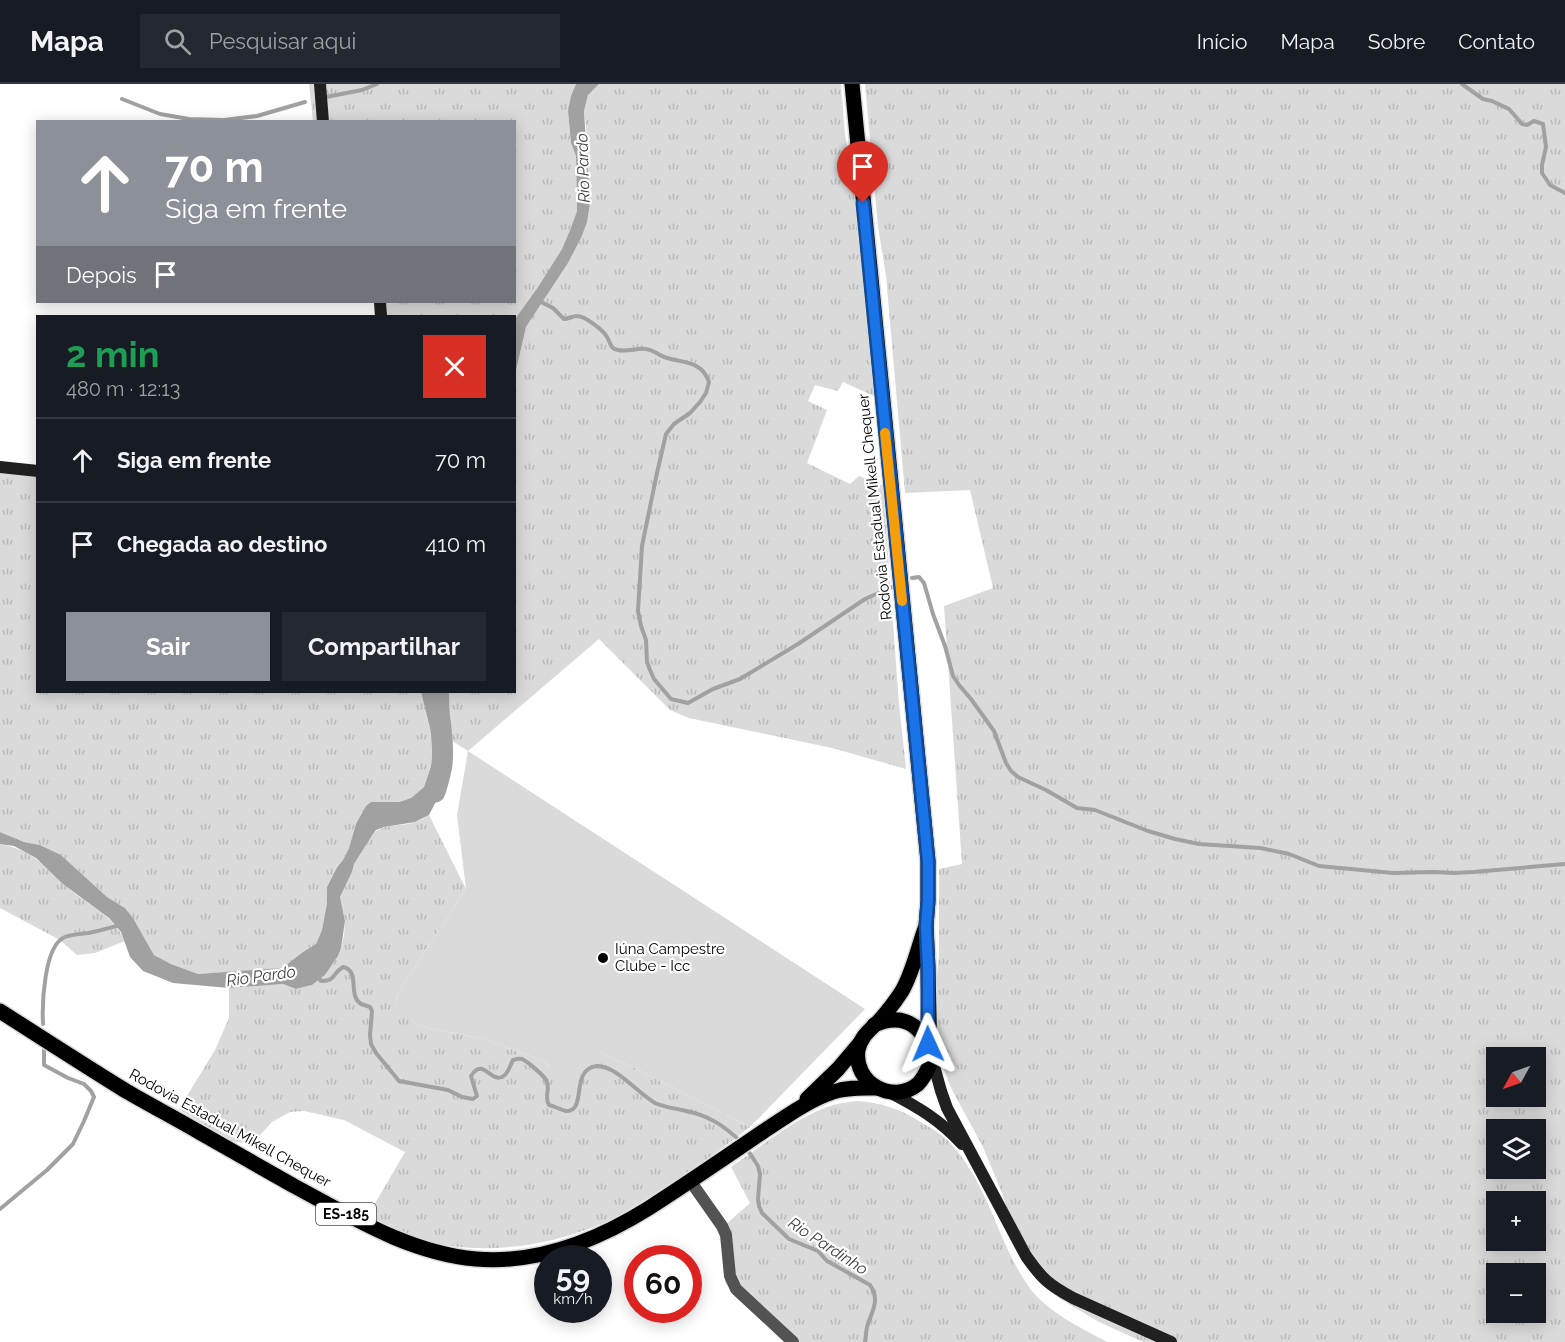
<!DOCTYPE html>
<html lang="pt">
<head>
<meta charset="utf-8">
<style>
	:root { --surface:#171b24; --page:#242831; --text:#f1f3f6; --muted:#9ea1a6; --line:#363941; --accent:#8c9099 }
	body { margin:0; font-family:Raleway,sans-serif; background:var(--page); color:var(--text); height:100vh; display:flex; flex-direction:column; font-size:22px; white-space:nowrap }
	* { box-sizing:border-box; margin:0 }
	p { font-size:20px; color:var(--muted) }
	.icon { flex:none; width:33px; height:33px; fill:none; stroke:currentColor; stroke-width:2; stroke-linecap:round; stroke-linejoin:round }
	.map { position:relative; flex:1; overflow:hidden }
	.sheet { position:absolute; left:36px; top:231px; width:480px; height:378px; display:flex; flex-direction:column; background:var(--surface); border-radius:0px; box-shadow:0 3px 15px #0003 }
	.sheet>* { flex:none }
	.guide { position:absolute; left:36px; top:36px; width:480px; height:183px; border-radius:0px; box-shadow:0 3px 15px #0003; background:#8c9099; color:#fff; overflow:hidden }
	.needle { width:39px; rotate:230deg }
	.tools { position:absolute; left:1486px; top:963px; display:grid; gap:12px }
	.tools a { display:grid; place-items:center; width:60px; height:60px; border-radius:0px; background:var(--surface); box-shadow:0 3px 15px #0003; font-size:30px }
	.speed { position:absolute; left:534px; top:1161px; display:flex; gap:12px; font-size:30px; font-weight:700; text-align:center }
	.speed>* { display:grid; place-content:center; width:78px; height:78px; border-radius:50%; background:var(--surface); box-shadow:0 3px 15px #0003; line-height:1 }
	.speed small { font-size:15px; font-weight:400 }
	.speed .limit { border:9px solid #d22; background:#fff; color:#111 }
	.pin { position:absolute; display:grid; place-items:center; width:51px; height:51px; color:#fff; margin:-62px -26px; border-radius:50% 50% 50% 0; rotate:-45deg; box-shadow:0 0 6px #0007 }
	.pin .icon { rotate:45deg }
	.me { position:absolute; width:66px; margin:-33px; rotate:359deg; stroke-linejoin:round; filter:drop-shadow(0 0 4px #0008) }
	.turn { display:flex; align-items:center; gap:21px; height:126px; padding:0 30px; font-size:27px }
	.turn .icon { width:78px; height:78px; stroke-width:2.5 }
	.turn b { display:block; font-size:42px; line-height:51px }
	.then { display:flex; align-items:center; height:57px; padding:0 30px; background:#0003; gap:12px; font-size:22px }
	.round { display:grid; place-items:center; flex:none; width:63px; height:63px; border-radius:0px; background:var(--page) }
	.head { display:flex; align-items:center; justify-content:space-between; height:102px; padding:0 30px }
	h1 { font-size:36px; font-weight:700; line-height:45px; color:#1e9e55 }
	.primary-button { display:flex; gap:12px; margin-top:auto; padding:12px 30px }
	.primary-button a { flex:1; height:69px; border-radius:0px; background:var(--accent); color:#fff; font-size:24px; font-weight:700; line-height:69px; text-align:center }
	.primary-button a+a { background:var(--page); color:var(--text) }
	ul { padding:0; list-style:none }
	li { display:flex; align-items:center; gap:18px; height:84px; padding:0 30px; border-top:2px solid var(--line) }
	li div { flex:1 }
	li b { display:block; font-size:22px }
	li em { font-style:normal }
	header { display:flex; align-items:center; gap:36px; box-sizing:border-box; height:84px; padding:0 30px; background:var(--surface); border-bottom:2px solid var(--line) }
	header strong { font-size:28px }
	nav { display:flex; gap:33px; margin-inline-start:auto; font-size:21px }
	.search { width:420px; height:54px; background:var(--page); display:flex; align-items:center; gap:15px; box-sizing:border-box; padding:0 21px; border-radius:0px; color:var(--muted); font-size:22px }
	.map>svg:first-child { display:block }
	.grass { fill:url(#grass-tufts); fill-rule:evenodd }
	.pitch { fill:#dadada }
	.water { fill:#a1a1a1 }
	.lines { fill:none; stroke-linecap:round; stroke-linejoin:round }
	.stream { stroke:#a1a1a1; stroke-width:4 }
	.river { stroke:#a1a1a1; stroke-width:21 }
	.primary-casing { stroke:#dbdbdb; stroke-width:18 }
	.street { stroke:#535353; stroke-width:12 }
	.secondary { stroke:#202020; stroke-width:12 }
	.primary { stroke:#000; stroke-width:15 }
	.route-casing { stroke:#114b97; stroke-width:15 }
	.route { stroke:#1a73e8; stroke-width:10 }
	.slow { stroke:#f59e0b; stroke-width:10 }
	.poi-dot { fill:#000; stroke:#fff; stroke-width:2 }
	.labels { text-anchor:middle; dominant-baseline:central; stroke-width:4.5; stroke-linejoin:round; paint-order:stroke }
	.shield { fill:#fff; stroke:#4c4c4c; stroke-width:1.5 }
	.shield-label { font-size:14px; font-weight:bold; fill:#000 }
	.street-label { font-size:15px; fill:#000; stroke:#fff }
	.poi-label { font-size:15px; fill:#000; stroke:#fff; text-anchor:start }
	.water-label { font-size:16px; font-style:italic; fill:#424242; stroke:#fff }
</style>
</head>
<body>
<header>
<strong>Mapa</strong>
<div class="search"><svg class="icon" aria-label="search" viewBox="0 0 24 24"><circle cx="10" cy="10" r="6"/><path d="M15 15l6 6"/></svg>Pesquisar aqui</div>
<nav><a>Início</a><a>Mapa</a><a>Sobre</a><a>Contato</a></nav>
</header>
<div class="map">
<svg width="1565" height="1258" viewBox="0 0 1565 1258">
	<defs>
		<pattern id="grass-tufts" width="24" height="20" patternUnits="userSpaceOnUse" patternTransform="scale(1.5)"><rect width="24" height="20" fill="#dadada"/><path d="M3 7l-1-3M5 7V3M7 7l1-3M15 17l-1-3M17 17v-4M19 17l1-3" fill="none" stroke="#b9b9b9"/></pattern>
	</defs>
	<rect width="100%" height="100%" fill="#fff"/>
	<g class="grass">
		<path d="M309 0H576L568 27 571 59 576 72 577 127 570 146 562 165 538 203 515 235 514 232H375L374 218H514V38L313 37Z"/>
		<path d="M599 0H841L845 50 864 167 876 313 843 298 838 307 815 301 808 317 827 326 807 379 850 400 859 392 883 402 899 620 906 685 832 664 689 634 670 626 599 555 468 667 446 653 450 638 449 608H514L515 291 526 243 568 179 581 154 587 51 584 27 588 11Z"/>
		<path d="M865 0H1565V1258H1143L1099 1238 1059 1214 1038 1191 1011 1138 1002 1109 983 1063 952 1006 941 978 937 954 936 902 939 871V785L962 780 944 522 993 504 970 406 905 409 886 192 878 142ZM1497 974H1536V1012H1497ZM1497 1046H1536V1084H1497ZM1497 1118H1536V1156H1497ZM1497 1190H1536V1228H1497Z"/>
		<path d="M0 387 37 389 38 608H421L436 668 424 703 411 714 398 718H372L356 740 349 764 343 776 337 782 327 803V819L322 846 316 860 303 868 282 884 260 886 198 890 171 880 154 871 133 834 125 824 107 813 61 771 40 761 24 758 0 748Z"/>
		<path d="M429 731 466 805 399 907 395 920 413 938 428 944 484 955 545 977 550 984 580 992 596 969 600 968 637 985 750 1043C721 1066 691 1086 660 1106 640 1119 619 1133 596 1142 538 1165 469 1173 408 1152 394 1147 380 1139 367 1133L405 1068 344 1036 304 1027 290 1028 272 1038 252 1060 231 1057 179 1025 215 966 229 934V904L283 900 296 905 312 901 325 891 338 872 341 864 344 851 345 837 340 813 352 788 354 780 373 750C383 739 401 743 415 738 420 736 425 734 429 731Z"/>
		<path d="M0 760C35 766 47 786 72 807 92 823 114 833 125 857L95 869 77 871 60 856 0 824Z"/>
		<path d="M856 1017C881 1018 903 1026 924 1040 933 1045 943 1051 950 1059 989 1100 997 1158 1029 1203 1048 1229 1080 1243 1107 1258H786L738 1214 725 1198 724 1142 750 1119 731 1083C762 1062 801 1029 837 1020 843 1019 850 1018 856 1017Z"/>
	</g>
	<path class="pitch" d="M468 667 865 925 750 1043 637 985 600 968 596 970 580 992 569 996 557 993 545 977 484 955 428 944 413 938 400 929 395 920 399 907 466 805 457 731Z"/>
	<g class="water">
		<path d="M576 0H599L588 11 584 27 590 118 587 138 581 154 568 179 526 243 515 291V235L538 203 562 165 570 146 577 127 576 72 571 59 568 27 571 12Z"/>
		<path d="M421 608H449L450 638 442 670 441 708 429 731 415 738 384 743 376 746 373 750 354 780 352 788 340 813 345 837 341 864 338 872 325 891 312 901 296 905 283 900 229 904 173 899 143 887 130 873 121 848 109 834 63 800 36 774 14 762 0 760V748L24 758 40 761 61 771 107 813 125 824 133 834 154 871 171 880 198 890 282 884 303 868 316 860 322 846 327 819V803L337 783 343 776 349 764 356 740 366 722 371 718H399L411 714 424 703 436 668Z"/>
	</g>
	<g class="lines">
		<g class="stream">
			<path d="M1462 0 1483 15 1492 17 1509 25 1522 40 1527 41 1534 37 1543 40 1546 63 1542 81V89L1550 101 1565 109"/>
			<path d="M326 13 362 6 377 0"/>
			<path d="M122 15 160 30 189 35 224 36 257 32 305 18"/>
			<path d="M539 217 553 224 564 235C568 235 573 232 577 232 585 232 603 246 607 253 611 259 610 265 618 266 627 268 637 264 646 265 654 266 659 272 667 274 684 279 702 277 709 298L706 309 700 318 690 329 674 340 666 350 657 389 642 462 638 527 641 542 646 556 647 578 650 586 654 595 671 615 688 619 713 605 740 595 798 560 865 515 892 503"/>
			<path d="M912 494 919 493 924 499 933 530 945 562 953 592 959 601 971 615 994 647 1006 679 1011 687 1018 693 1046 706 1077 724 1095 726 1148 747 1175 755 1199 760 1260 764 1289 770 1319 782 1393 789 1434 788 1454 789 1473 788 1565 780"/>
			<path d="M318 893 321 897C337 897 331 890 343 883 361 887 347 911 361 920 364 921 367 922 370 923L372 927 370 951 371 960 376 969 399 997 448 1006 462 1013 473 1015 477 1012 471 992C483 973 490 998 502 993 508 991 510 981 513 976 517 975 518 974 522 975 528 978 545 992 547 998 550 1006 544 1013 549 1021 554 1022 561 1026 566 1027 588 1028 569 985 597 982 615 981 639 1010 655 1019 664 1023 673 1024 682 1026 708 1031 724 1041 742 1059"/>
			<path d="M43 940C42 920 44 861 65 853 72 850 81 850 88 849 99 847 109 844 120 841"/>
			<path d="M747 1065 758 1082 760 1090 758 1115 759 1122 762 1129 789 1155 818 1167 827 1177 870 1201C881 1216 871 1229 867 1243 866 1248 866 1253 865 1258"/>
			<path d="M0 1125 47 1086 73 1060 84 1037 94 1013 91 1007 84 1000 68 994 44 981V963"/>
		</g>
		<path class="river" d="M435 708C438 698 441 689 442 680 445 657 438 631 437 608"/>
		<g class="primary-casing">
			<g id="primary">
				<path d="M852 0 928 777V817L926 842 928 884 930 980C927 987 924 994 918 1000 893 1021 853 999 858 966 861 952 870 946 879 937 887 928 895 918 902 907 913 888 918 863 926 842"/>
				<path d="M0 927C42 954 84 981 126 1007 150 1021 175 1034 199 1048 231 1066 262 1084 294 1102 352 1133 409 1169 476 1175 537 1180 598 1156 649 1124 688 1099 726 1073 764 1047 787 1032 807 1017 833 1008 847 1003 862 1004 877 1004"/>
				<path d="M874 941C898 930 917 937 928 960"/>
				<path d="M807 1015 838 985 860 959"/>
			</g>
		</g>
		<path class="street" d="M691 1098 722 1142 726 1151 730 1192 736 1205 793 1258"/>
		<g class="secondary">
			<path d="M320 0 323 38"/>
			<path d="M380 218 381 232"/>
			<path d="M0 383 38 387"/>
			<path d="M931 971 941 1007 947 1024 1026 1172C1042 1195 1049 1201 1073 1214L1171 1258"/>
			<path d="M889 1008C918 1023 940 1036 962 1060"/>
		</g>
		<use href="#primary" class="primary"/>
	</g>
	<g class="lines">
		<g class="route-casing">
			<path id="route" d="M863 119 928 777V817L926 842 928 884V960"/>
		</g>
		<use href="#route" class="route"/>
		<path class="slow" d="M885 349 902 517"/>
	</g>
	<circle class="poi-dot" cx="603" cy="874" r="6"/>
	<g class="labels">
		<rect class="shield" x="316" y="1119" width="60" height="22" rx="4.5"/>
		<g class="shield-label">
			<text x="346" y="1130">ES-185</text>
		</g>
		<g class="street-label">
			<text transform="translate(875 423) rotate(-96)">Rodovia Estadual Mikell Chequer</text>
			<text transform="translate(230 1044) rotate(29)">Rodovia Estadual Mikell Chequer</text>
		</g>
		<g class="poi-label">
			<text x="615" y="865">Iúna Campestre<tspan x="615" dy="17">Clube - Icc</tspan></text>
		</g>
		<g class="water-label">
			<text transform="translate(583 84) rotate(-92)">Rio Pardo</text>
			<text transform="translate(261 892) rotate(-8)">Rio Pardo</text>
			<text transform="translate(828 1162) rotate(33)">Rio Pardinho</text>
		</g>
	</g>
</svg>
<div class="tools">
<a><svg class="needle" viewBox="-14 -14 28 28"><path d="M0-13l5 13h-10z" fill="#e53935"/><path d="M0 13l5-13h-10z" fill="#9ea1a6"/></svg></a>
<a><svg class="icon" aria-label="layers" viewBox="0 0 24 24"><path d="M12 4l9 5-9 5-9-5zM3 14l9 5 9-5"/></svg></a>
<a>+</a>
<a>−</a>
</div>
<div class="speed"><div>59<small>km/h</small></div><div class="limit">60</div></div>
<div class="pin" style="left:863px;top:119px;background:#d93025"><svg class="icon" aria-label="arrive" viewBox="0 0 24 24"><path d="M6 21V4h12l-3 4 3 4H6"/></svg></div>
<svg class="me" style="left:928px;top:960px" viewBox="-20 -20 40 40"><path d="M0-17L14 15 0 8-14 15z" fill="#1a73e8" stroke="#fff" stroke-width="4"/></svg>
<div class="guide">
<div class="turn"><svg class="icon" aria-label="ahead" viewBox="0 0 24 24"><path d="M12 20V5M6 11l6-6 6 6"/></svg><div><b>70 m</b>Siga em frente</div></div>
<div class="then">Depois<svg class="icon" aria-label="arrive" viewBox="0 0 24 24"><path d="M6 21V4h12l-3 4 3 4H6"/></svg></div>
</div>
<section class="sheet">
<div class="head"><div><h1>2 min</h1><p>480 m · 12:13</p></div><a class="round" style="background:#d93025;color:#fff"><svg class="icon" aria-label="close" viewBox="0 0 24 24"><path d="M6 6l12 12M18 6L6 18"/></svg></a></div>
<ul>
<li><svg class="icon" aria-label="ahead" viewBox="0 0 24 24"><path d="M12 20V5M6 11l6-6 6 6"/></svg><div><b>Siga em frente</b></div><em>70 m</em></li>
<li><svg class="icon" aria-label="arrive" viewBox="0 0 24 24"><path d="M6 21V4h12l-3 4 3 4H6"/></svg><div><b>Chegada ao destino</b></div><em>410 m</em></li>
</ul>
<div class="primary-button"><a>Sair</a><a>Compartilhar</a></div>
</section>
</div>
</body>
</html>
